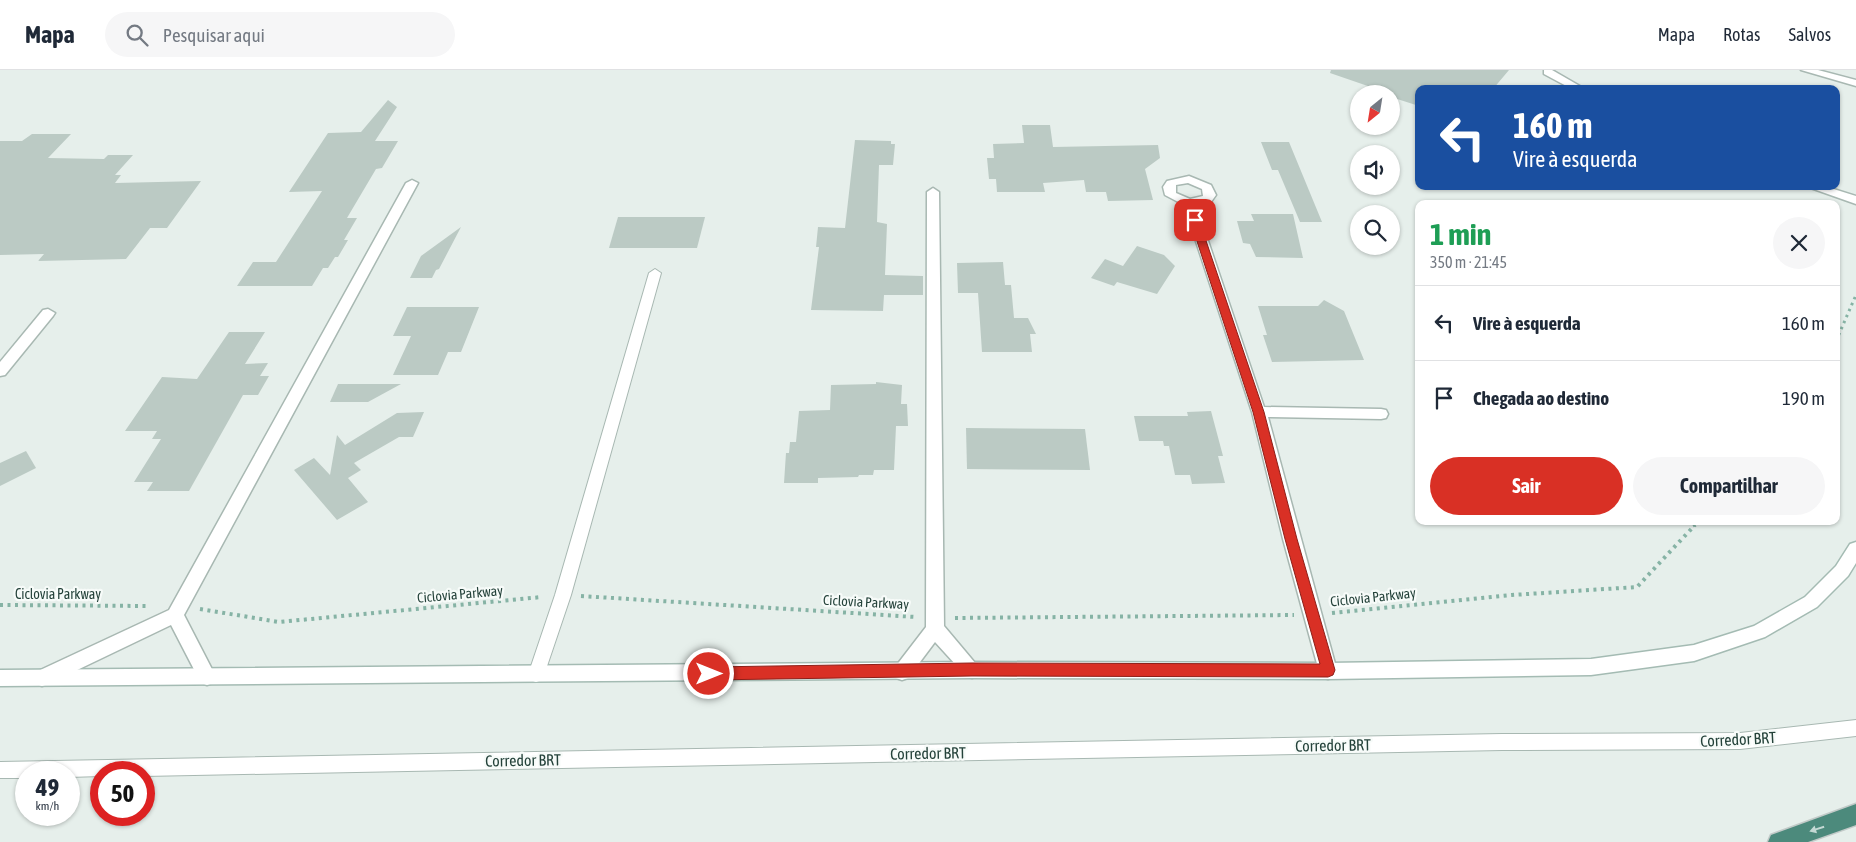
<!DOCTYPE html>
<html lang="pt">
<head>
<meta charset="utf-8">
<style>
	:root { --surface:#fff; --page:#f6f6f7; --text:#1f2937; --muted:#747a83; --line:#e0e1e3; --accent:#d93025 }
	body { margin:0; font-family:"Asap Condensed",sans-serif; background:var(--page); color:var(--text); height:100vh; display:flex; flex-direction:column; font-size:19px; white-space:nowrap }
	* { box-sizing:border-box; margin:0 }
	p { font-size:16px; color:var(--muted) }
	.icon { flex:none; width:28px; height:28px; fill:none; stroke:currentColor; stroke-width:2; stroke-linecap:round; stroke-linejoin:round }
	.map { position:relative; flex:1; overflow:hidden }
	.panel { position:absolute; left:1415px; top:130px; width:425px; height:325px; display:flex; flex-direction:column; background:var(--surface); border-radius:10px; box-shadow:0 1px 4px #0004 }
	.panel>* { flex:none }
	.hud { position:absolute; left:1415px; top:15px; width:425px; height:105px; border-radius:10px; box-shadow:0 1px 4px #0004; background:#1a4fa0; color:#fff; overflow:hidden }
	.needle { width:32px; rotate:210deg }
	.fabs { position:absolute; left:1350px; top:15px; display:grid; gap:10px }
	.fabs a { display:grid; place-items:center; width:50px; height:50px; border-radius:50%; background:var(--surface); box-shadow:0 1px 4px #0004; font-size:25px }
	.speed { position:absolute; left:15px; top:691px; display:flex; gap:10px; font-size:25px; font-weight:700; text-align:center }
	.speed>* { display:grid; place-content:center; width:65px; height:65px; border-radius:50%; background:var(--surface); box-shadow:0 1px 4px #0004; line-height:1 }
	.speed small { font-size:12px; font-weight:400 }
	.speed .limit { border:8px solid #d22; background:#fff; color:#111 }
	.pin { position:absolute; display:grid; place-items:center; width:42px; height:42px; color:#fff; margin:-21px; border-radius:10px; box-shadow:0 2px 8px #0006 }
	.me { position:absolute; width:55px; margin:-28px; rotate:90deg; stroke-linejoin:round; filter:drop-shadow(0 0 4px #0008) }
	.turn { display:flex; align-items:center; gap:18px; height:105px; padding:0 15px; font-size:22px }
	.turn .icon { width:65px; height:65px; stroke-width:2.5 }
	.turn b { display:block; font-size:35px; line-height:42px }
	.round { display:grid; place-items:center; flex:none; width:52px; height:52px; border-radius:26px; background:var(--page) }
	.overview { display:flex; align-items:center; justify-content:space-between; height:85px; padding:0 15px }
	h1 { font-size:30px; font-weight:700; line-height:38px; color:#1e9e55 }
	.button { display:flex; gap:10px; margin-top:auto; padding:10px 15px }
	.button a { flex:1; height:58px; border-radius:30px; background:var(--accent); color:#fff; font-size:20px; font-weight:700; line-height:58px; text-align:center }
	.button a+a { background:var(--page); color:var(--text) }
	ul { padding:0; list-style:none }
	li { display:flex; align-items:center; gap:15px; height:75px; padding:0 15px; border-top:1px solid var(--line) }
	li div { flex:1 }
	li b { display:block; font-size:19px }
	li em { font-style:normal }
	header { display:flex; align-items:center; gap:30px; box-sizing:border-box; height:70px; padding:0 25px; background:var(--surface); border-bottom:1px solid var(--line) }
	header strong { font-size:24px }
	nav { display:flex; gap:28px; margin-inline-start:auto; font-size:18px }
	.search { width:350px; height:45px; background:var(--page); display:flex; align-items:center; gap:12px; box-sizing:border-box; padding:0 18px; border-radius:28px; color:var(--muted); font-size:19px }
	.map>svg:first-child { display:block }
	.building { fill:#bbcac4 }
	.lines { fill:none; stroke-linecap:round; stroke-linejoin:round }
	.service-casing { stroke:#a8b8b2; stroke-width:2 }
	.minor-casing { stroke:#a8b8b2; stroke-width:3 }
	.secondary-casing { stroke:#a4bbb3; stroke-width:3 }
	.trunk-casing { stroke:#c2cac8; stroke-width:3 }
	.path-far1 { stroke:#86b3a5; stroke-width:3; stroke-dasharray:2.5 4; stroke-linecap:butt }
	.path { stroke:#86b3a5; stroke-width:4; stroke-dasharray:3 4.5; stroke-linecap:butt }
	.service { fill:#fff; fill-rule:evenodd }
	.minor { fill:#fff; fill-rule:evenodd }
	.secondary { fill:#fff; fill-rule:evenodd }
	.trunk { fill:#4c8a7c; fill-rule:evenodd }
	.oneway { fill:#c4d9d4 }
	.route { fill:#d93025; stroke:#8d1f18 }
	.labels { text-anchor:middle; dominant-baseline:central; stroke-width:4.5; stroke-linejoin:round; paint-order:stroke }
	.street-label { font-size:14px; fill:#24423a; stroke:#f7fbf9 }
	.near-street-label { font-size:16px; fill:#24423a; stroke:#f7fbf9 }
</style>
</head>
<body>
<header>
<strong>Mapa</strong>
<div class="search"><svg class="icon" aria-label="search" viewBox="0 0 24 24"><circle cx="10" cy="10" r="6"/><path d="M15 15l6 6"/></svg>Pesquisar aqui</div>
<nav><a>Mapa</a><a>Rotas</a><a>Salvos</a></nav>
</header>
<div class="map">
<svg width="1856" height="772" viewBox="0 0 1856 772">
	<rect width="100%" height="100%" fill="#e6efeb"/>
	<g class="building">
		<path d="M1331 0H1509L1493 19H1419V36L1391 27V24L1330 3Z"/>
		<path d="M388 30 397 37 375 71H398L382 98 376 99 347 148H357L344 170H348L338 187H335L328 198H323L312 216H237L253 192H276L322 121 289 122 328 63 361 62Z"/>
		<path d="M1022 55H1050L1053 77 1158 75 1160 88 1145 99 1153 130 1108 131 1106 122H1086L1084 110 1043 113 1045 122H997L996 109H989L987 88H994L993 74 1024 73Z"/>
		<path d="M32 64H71L48 88 104 89 108 85H133L115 105H121L115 113 201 111 167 158H150L126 189 38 191 44 184 0 185V71H22Z"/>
		<path d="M855 70 891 71V74H895L893 95H879L877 152 887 154 885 205 923 206V225H884L883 241 811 240 819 177H816L818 157 845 158Z"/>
		<path d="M1261 72H1289L1322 152H1300L1278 100H1272Z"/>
		<path d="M1251 144H1293L1303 188 1256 187 1250 174 1243 173 1237 151H1254Z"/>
		<path d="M618 147H705L697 178H609Z"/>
		<path d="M461 157 439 199 436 200 432 208H410L421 186Z"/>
		<path d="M1137 176 1164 185 1175 196 1157 224 1117 212 1114 216 1091 208 1105 189 1123 196Z"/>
		<path d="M1003 192 1005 215H1011L1014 248H1028L1036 264H1030L1032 282H982L978 223H958L957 193Z"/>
		<path d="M1324 230 1344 241 1364 290 1272 292 1263 265H1267L1258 236H1318Z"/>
		<path d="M407 237H479L461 282H448L438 305H393L411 266H393Z"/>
		<path d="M229 262H265L245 294 268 293 260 306H269L258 325H243L189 421H147L153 412H134L161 369H152L157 361H125L162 307 197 309Z"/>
		<path d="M876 312 902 315 901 334H907L908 356H896L894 400H874L873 405H859L858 407 818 408V413H784L786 383H789L790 372H796L799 341 830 340 831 315 876 314Z"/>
		<path d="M338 314H401L368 332H330Z"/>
		<path d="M1211 341 1223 386H1218L1225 413 1192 414 1190 405H1175L1169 376H1164L1163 371H1139L1134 346H1188L1187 342Z"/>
		<path d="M424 342 413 367H399L354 393 361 400 348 408 368 432 337 450 294 400 314 388 330 405 337 365 345 375 397 343Z"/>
		<path d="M966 358 1085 359 1090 400 967 399Z"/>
		<path d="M26 381 36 398 0 416V393Z"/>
	</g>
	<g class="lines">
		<g class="service-casing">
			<g id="service">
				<path d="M655 199 661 203 571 525 544 605 542 610 536 612 530 610 528 605 555 525 649 203Z"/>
				<path d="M1856 650V666L1740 679 1502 680 144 706V702H101V706L69 707V702H26V708H0V692L1502 664 1740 663Z"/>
			</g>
		</g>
		<g class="minor-casing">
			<g id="minor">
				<path d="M1544 0H1552L1585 19H1572L1544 4Z"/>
				<path d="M1801 0H1818L1856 10V16Z"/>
				<path d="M1189 106 1211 115 1216 125 1211 132 1196 135 1264 337 1381 339 1386 340 1388 344 1386 348 1381 349 1268 347 1337 601 1334 607 1328 609 1322 607 1319 601 1283 469 1252 342 1184 135 1165 125 1163 117 1167 111ZM1188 113 1202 119 1203 126 1190 129 1176 123V115Z"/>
				<path d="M412 110 418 113 184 545 216 607 213 613 207 615 201 613 171 555 48 614 42 616 36 614 33 608 36 602 169 540 406 113Z"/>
				<path d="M1805 116H1824L1856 126V134Z"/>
				<path d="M933 118 939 122 944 556 981 600 978 606 972 608 966 606 935 572 908 608 902 610 896 608 893 602 896 596 926 557 927 122Z"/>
				<path d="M48 239 55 243 53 246 5 305 0 306V292L43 240Z"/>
			</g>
		</g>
		<g class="secondary-casing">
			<path id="secondary" d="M1856 472V493L1848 506 1817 537 1765 567 1694 591 1591 605 1328 609 972 608 0 616V600L972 592 1328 593 1591 589 1694 575 1754 556 1805 527 1836 496 1850 474Z"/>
		</g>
		<g class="trunk-casing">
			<path id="trunk" d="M1856 734V755L1808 772H1768L1771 765Z"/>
		</g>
		<g class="path-far1">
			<path d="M1836 271 1856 225"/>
			<path d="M1693 456 1704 451"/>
		</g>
		<g class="path">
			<path d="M581 526 916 547"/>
			<path d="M0 535 149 536"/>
			<path d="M200 539 279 552 542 527"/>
			<path d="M1332 543 1512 525 1637 517 1695 455"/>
			<path d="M955 548 1294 545"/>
		</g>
		<use href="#service" class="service"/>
		<use href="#minor" class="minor"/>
		<use href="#secondary" class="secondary"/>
		<use href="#trunk" class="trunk"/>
	</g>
	<defs><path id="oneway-solid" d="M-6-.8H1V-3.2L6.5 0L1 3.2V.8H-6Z" transform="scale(1.25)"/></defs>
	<use class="oneway" href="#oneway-solid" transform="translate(1817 759) rotate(162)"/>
	<path class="route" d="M1195 147 1199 150 1264 342 1297 469 1335 600 1333 605 1328 607 972 606 709 610 705 608 703 604 705 599 709 597 972 593 1320 594 1285 469 1253 342 1190 150Z"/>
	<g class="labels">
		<g class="street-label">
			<text x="58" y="524">Ciclovia Parkway</text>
			<text transform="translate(460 524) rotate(-5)">Ciclovia Parkway</text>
			<text transform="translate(1373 527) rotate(-6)">Ciclovia Parkway</text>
			<text transform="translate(866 532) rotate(3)">Ciclovia Parkway</text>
		</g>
		<g class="near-street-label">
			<text transform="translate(1738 669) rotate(-3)">Corredor BRT</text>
			<text transform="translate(1333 675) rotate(-1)">Corredor BRT</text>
			<text transform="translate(928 683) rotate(-1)">Corredor BRT</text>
			<text transform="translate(523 690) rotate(-1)">Corredor BRT</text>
		</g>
	</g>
</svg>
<div class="fabs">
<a><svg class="needle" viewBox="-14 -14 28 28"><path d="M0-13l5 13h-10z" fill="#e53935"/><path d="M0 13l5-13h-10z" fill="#747a83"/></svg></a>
<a><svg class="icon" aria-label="sound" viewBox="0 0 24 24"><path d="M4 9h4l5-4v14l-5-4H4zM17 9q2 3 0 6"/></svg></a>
<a><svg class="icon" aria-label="search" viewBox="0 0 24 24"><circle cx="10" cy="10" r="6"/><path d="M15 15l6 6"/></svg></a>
</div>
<div class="speed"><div>49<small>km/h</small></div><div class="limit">50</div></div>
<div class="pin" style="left:1195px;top:150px;background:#d93025"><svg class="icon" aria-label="arrive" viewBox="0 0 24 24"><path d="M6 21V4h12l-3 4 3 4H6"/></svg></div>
<svg class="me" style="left:709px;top:604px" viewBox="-20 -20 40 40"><circle r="17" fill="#d93025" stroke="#fff" stroke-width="3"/><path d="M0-11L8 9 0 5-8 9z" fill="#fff"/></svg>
<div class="hud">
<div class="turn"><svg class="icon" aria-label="left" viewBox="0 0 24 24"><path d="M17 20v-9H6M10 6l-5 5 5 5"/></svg><div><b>160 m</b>Vire à esquerda</div></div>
</div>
<section class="panel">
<div class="overview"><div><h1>1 min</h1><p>350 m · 21:45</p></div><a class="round"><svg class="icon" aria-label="close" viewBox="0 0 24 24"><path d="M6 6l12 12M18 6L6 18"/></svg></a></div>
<ul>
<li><svg class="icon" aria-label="left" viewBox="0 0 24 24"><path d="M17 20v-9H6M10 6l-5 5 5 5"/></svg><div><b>Vire à esquerda</b></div><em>160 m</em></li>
<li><svg class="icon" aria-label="arrive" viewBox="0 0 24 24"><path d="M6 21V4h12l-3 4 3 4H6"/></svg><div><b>Chegada ao destino</b></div><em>190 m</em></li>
</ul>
<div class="button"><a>Sair</a><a>Compartilhar</a></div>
</section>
</div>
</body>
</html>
